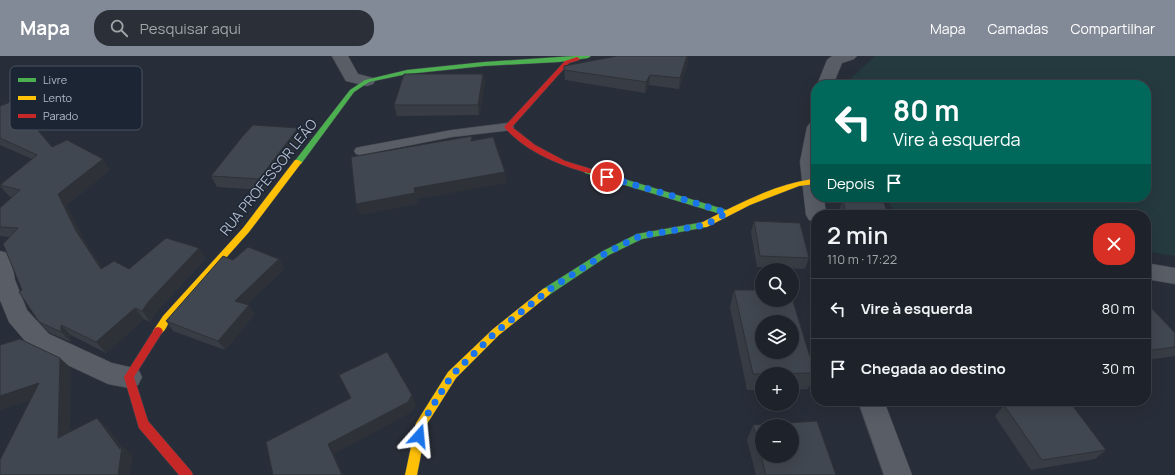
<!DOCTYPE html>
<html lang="pt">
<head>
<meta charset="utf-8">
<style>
	:root { --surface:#1e222b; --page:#2b2f37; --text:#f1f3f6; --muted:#a1a4a9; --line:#3c3f47; --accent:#828997 }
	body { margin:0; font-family:Manrope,sans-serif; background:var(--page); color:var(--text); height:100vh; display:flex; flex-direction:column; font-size:15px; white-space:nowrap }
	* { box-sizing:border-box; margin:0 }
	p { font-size:13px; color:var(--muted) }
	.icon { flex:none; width:22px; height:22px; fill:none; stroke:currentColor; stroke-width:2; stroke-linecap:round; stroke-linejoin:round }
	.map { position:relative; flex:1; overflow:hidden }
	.sheet { position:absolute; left:811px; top:154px; width:340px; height:196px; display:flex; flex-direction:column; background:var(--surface); border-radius:16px; box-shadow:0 4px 16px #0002,0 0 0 1px var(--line) }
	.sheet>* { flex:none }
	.banner { position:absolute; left:811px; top:24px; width:340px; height:122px; border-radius:16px; box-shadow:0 4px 16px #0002,0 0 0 1px var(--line); background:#00695c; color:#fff; overflow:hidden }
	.fabs { position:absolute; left:755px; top:207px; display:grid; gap:8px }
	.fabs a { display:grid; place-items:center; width:44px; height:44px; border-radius:50%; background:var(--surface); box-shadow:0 4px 16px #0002,0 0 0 1px var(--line); font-size:20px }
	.pin { position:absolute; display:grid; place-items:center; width:34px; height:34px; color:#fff; margin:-17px; border:2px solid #fff; border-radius:50%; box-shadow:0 1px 4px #0007 }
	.me { position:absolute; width:44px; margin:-22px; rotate:18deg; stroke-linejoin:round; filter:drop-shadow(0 0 3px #0008) }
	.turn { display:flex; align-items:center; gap:14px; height:84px; padding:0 16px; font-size:18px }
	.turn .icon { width:52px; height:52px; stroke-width:2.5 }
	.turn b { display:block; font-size:28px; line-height:34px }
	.then { display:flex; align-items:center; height:38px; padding:0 16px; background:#0003; gap:8px; font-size:15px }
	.round { display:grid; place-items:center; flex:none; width:42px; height:42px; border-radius:16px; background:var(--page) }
	.summary { display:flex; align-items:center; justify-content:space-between; height:68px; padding:0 16px }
	h1 { font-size:24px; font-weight:600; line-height:30px }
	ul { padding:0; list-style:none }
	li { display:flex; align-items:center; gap:12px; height:60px; padding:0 16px; border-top:1px solid var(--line) }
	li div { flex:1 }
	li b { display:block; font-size:15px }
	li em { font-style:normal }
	header { display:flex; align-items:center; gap:24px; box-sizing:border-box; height:56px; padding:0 20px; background:var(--accent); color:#fff }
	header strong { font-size:19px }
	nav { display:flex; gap:22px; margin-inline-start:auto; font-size:14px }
	.search { width:280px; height:36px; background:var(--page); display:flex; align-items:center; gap:10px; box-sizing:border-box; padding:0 14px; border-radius:16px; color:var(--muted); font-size:15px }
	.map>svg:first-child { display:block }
	.green { fill:#253a3f }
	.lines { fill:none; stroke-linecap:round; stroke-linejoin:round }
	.lane-casing { stroke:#454951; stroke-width:1 }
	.street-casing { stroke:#454951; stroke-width:1 }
	.fast-casing { stroke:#454951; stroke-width:1 }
	.slow-casing { stroke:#454951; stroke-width:1 }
	.jam-casing { stroke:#454951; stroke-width:1 }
	.lane { fill:#595d66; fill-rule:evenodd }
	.street { fill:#595d66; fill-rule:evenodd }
	.fast { fill:#4caf50; fill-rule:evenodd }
	.slow { fill:#ffc107; fill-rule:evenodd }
	.jam { fill:#c62828; fill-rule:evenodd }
	.wall { fill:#383d45 }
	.shaded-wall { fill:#2e3238 }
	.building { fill:#414750; stroke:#2e3238; fill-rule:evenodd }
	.route { stroke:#1a73e8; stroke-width:7; stroke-dasharray:0 12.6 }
	.labels { text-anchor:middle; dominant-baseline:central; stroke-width:3; stroke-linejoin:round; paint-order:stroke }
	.street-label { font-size:14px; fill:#b2baca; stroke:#1b2533 }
	.key { fill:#1b2533; stroke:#485260; stroke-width:1 }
	.key-label { font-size:11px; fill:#b2baca }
</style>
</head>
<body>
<header>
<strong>Mapa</strong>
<div class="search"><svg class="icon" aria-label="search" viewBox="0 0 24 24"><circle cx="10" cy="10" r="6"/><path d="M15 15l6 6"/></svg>Pesquisar aqui</div>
<nav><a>Mapa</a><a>Camadas</a><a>Compartilhar</a></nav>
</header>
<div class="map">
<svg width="1175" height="419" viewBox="0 0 1175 419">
	<rect width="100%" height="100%" fill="#282e39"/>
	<path class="green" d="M875 0H1175V200L1146 195V159H899L883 141H1146V29H848L849 24Z"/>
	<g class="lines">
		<g class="lane-casing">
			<path id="lane" d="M508 67 512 68 514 71 512 74 452 81 360 99 356 98 354 95 356 92 360 91 452 74Z"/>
		</g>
		<g class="street-casing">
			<g id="street">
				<path d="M332 0H348L358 18 373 22 375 25 373 28 367 30 346 25Z"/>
				<path d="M832 0H857L854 3 842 7 833 29H817L827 4Z"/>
				<path d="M816 66V141H824L826 159H816V166L809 164 806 159 800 106 807 71 810 67Z"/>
				<path d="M0 195 8 197 11 203 15 224 27 254 49 278 112 307 138 313 142 321 138 329 129 332 108 328 31 292 9 266 0 244Z"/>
				<path d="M1146 207 1175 212V228L1146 223Z"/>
				<path d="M858 345H884L912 419H884Z"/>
			</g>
		</g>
		<g class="fast-casing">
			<g id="fast">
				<path d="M574 0H591L588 2 559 6 484 10 407 18 369 26 354 36 301 108H298L294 106 350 34 365 24 407 14 484 6Z"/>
				<path d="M585 113H591L730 155 731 157 730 159H724L585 117 584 115Z"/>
				<path d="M704 166 707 167 708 169 707 171 642 183 609 199 549 239H543L541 236 543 233 603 195 637 178Z"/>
			</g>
		</g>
		<g class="slow-casing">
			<g id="slow">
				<path d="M295 104H298L302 106 249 176 169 266C166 272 163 280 155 278L153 275 163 260 243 172Z"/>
				<path d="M812 123 815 124 816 126 815 128 799 130 750 149 707 171H701L700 169 701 167C736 149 773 129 812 123Z"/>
				<path d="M546 232 549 233 551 236 549 239 499 279 456 322 427 368 417 419H405L416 367 448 316 493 273 543 233Z"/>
			</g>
		</g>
		<g class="jam-casing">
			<g id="jam">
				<path d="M577 1 580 3 579 4 569 7 512 71 535 89 565 105 591 113 592 115 591 117H588C558 109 525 95 504 71L565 5Z"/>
				<path d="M158 271 161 272 163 275 134 321 148 365 191 415 193 419H179L139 372 124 321 155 272Z"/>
			</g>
		</g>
		<use href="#lane" class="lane"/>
		<use href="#street" class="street"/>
		<use href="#fast" class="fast"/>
		<use href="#slow" class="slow"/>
		<use href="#jam" class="jam"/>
	</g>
	<g class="wall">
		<path d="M617 0H688V6L679 33 649 29 645 37 565 24 564 10Z"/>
		<path d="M483 18 485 28 479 59 397 60 394 49Z"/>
		<path d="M0 50 52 91 110 114 66 149 85 186 102 212 129 213 199 192 205 203 157 255 150 266 144 263 106 297 71 279V286L50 277 39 266 22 234 9 181 0 180V152L12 141 9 140 0 130 32 103 0 89Z"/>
		<path d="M302 83 264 134 217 131 211 120Z"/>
		<path d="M843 143 888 159H840L839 154Z"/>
		<path d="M754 165 809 202 805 213 757 211 751 176Z"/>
		<path d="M279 203 284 213 247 248 255 258 225 294 173 275 166 265 233 204Z"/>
		<path d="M734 234 815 317 808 333 792 334V318H762V334H747L730 251Z"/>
		<path d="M1146 246 1175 277V300L1146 304Z"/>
		<path d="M1004 349 1106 394 1095 403 1031 414 995 360Z"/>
		<path d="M753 369 836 419H756L747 384Z"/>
	</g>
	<g class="shaded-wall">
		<path d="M687 0H688V6L679 33 680 22Z"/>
		<path d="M483 18 485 28 479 59 478 49Z"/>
		<path d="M650 19 649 29 645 37 646 26Z"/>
		<path d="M298 72 302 83 264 134 259 123Z"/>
		<path d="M103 103 110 114 66 149 85 186 110 224 101 213 76 175 58 138Z"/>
		<path d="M505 116 507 127 417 143 418 148 360 159 356 148 414 132Z"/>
		<path d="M199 192 205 203 157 255 150 266 142 255 149 245Z"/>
		<path d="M279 203 284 213 241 254 235 245Z"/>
		<path d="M249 249 255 258 225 294 218 285Z"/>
		<path d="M135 252 144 263 106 297 96 286Z"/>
		<path d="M61 269 71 279V286L61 276Z"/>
		<path d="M60 302 71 312 70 392 58 382Z"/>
		<path d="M39 327 51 338 0 354V340Z"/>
		<path d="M412 339 416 349 412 356 334 398 343 419H342L328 388Z"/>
		<path d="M97 362 108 372 122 391V390L133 400 130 419H118L120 393Z"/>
	</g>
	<g class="building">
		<path d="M617 0H687L680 22 650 19 646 26 564 14V10Z"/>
		<path d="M404 18H483L478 49H394Z"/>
		<path d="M13 45 52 91 67 84 103 103 58 138 76 175 101 213 114 205 129 213 166 182 199 192 149 245 142 255 135 252 96 286 61 269V276L39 266 19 236 22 234 3 188 18 172 0 171V152L20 134 0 129 37 99 0 82V50Z"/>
		<path d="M253 69 298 72 259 123 211 120 242 81Z"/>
		<path d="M472 80 471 85 493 81 505 116 414 132 415 137 356 148 351 101Z"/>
		<path d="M843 143 884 147 888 159H846Z"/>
		<path d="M754 165 800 167 809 202 760 200Z"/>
		<path d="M248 191 279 203 235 245 249 249 218 285 166 265 223 200 233 204Z"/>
		<path d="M734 234H762V244H792V242L815 317 753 318ZM762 266H792V296H762Z"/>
		<path d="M1146 246 1175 277V291L1146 295Z"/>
		<path d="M20 283 60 302 58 382 97 362 120 393 122 390 118 419H0V404L39 327 0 340V289Z"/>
		<path d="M387 296 412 339 408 346 328 388 342 419H273L266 386 351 342 339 319Z"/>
		<path d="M1034 345H1069L1106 394 1042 404 1004 349Z"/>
		<path d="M817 365 836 419H766L753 369ZM762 370H792V400H762Z"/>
	</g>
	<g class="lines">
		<path class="route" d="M419 380 422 367 452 319 496 276 550 233 606 197 640 180 705 169 727 157 683 143 607 121"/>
	</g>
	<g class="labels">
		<g class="street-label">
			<text transform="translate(268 121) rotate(-51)">RUA PROFESSOR LEÃO</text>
		</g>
	</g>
	<rect x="10" y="10" width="132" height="64" rx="6" class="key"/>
	<rect x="18" y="22" width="18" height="4" fill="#4caf50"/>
	<rect x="18" y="40" width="18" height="4" fill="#ffc107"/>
	<rect x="18" y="58" width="18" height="4" fill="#c62828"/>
	<g class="key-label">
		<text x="43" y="28">Livre</text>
		<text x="43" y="46">Lento</text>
		<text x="43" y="64">Parado</text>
	</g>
</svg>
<div class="fabs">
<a><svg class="icon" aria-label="search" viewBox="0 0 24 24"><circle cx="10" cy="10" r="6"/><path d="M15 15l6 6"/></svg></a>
<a><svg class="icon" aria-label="layers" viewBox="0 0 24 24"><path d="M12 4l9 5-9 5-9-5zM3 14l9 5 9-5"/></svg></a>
<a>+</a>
<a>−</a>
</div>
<div class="pin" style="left:607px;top:121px;background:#d93025"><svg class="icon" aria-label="arrive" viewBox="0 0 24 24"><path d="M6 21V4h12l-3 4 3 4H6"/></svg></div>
<svg class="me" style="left:419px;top:380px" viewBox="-20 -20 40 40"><path d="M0-17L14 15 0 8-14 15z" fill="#1a73e8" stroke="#fff" stroke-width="4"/></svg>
<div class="banner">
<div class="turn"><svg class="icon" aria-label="left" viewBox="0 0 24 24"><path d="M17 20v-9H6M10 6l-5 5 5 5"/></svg><div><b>80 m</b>Vire à esquerda</div></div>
<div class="then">Depois<svg class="icon" aria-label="arrive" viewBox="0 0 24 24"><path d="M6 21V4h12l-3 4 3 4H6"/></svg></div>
</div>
<section class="sheet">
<div class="summary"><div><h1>2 min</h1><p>110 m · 17:22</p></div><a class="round" style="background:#d93025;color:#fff"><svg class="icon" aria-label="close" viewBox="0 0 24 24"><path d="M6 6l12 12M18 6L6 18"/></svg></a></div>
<ul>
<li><svg class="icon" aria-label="left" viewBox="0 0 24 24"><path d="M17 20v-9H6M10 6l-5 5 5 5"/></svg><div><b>Vire à esquerda</b></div><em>80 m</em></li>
<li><svg class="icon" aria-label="arrive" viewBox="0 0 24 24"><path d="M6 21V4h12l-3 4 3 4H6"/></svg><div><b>Chegada ao destino</b></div><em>30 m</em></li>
</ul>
</section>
</div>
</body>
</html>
